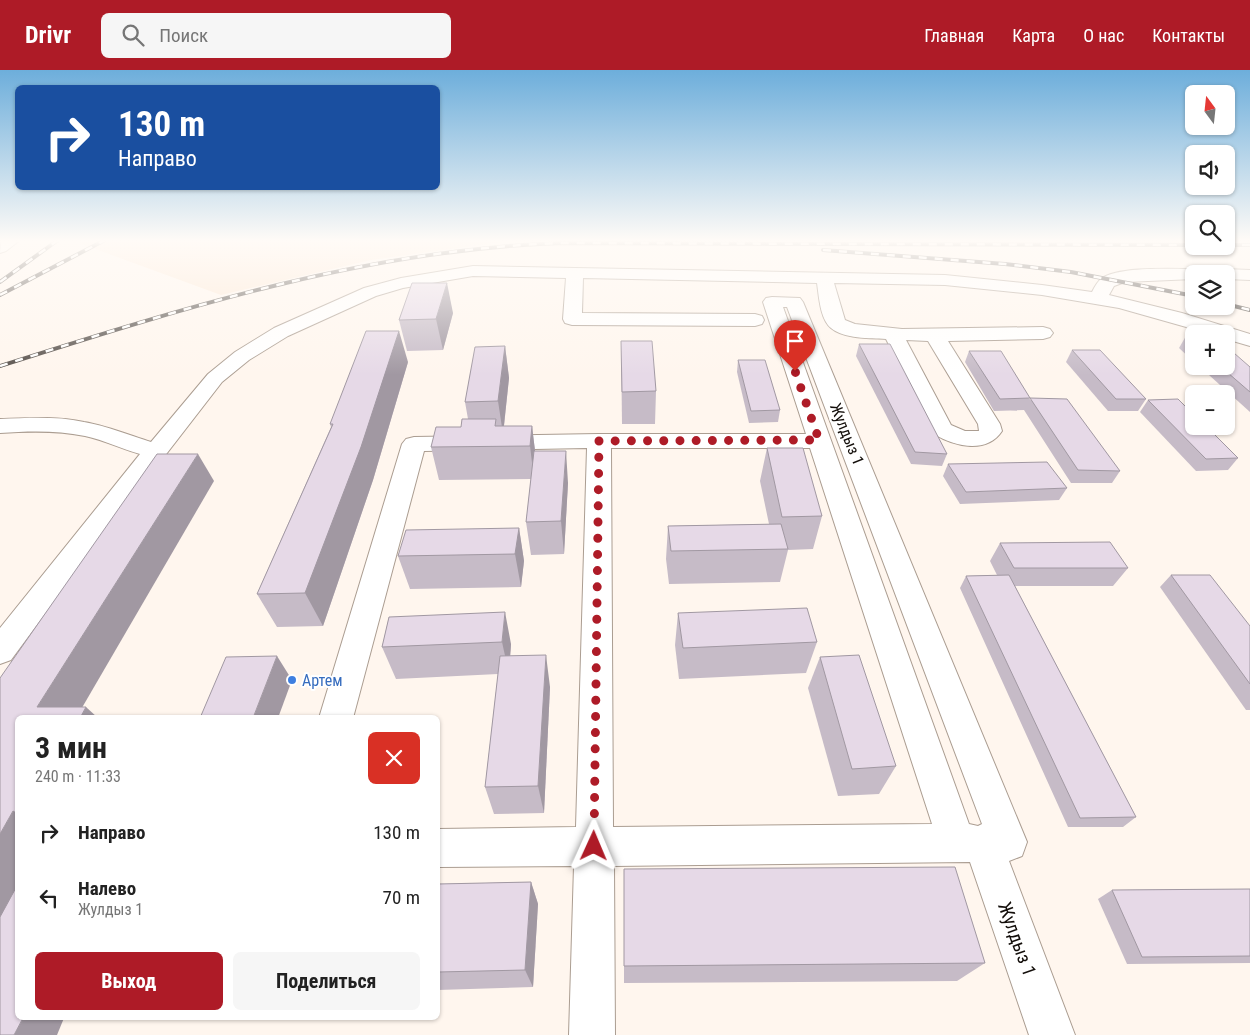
<!DOCTYPE html>
<html lang="ru">
<head>
<meta charset="utf-8">
<style>
	:root { --surface:#fff; --page:#f6f6f6; --text:#222; --muted:#767676; --accent:#ae1b27 }
	body { margin:0; font-family:"Roboto Condensed",sans-serif; background:var(--page); color:var(--text); height:100vh; display:flex; flex-direction:column; font-size:19px; white-space:nowrap }
	* { box-sizing:border-box; margin:0 }
	p { font-size:16px; color:var(--muted) }
	.icon { flex:none; width:28px; height:28px; fill:none; stroke:currentColor; stroke-width:2; stroke-linecap:round; stroke-linejoin:round }
	.map { position:relative; flex:1; overflow:hidden }
	.side { position:absolute; left:15px; top:645px; width:425px; height:305px; display:flex; flex-direction:column; background:var(--surface); border-radius:8px; box-shadow:0 1px 4px #0004 }
	.side>* { flex:none }
	.banner { position:absolute; left:15px; top:15px; width:425px; height:105px; border-radius:8px; box-shadow:0 1px 4px #0004; background:#1a4fa0; color:#fff; overflow:hidden }
	.needle { width:32px; rotate:345deg }
	.buttons { position:absolute; left:1185px; top:15px; display:grid; gap:10px }
	.buttons a { display:grid; place-items:center; width:50px; height:50px; border-radius:8px; background:var(--surface); box-shadow:0 1px 4px #0004; font-size:25px }
	.pin { position:absolute; display:grid; place-items:center; width:42px; height:42px; color:#fff; margin:-51px -21px; border-radius:50% 50% 50% 0; rotate:-45deg; box-shadow:0 0 5px #0007 }
	.pin .icon { rotate:45deg }
	.me { position:absolute; width:55px; margin:-28px; rotate:1deg; stroke-linejoin:round; filter:drop-shadow(0 0 4px #0008) }
	.turn { display:flex; align-items:center; gap:18px; height:105px; padding:0 20px; font-size:22px }
	.turn .icon { width:65px; height:65px; stroke-width:2.5 }
	.turn b { display:block; font-size:35px; line-height:42px }
	.round { display:grid; place-items:center; flex:none; width:52px; height:52px; border-radius:8px; background:var(--page) }
	.headline { display:flex; align-items:center; justify-content:space-between; height:85px; padding:0 20px }
	h1 { font-size:30px; font-weight:700; line-height:38px }
	.action { display:flex; gap:10px; margin-top:auto; padding:10px 20px }
	.action a { flex:1; height:58px; border-radius:8px; background:var(--accent); color:#fff; font-size:20px; font-weight:700; line-height:58px; text-align:center }
	.action a+a { background:var(--page); color:var(--text) }
	ul { padding:0; list-style:none }
	li { display:flex; align-items:center; gap:15px; height:65px; padding:0 20px }
	li div { flex:1 }
	li b { display:block; font-size:19px }
	li em { font-style:normal }
	header { display:flex; align-items:center; gap:30px; box-sizing:border-box; height:70px; padding:0 25px; background:var(--accent); color:#fff }
	header strong { font-size:24px }
	nav { display:flex; gap:28px; margin-inline-start:auto; font-size:18px }
	.search { width:350px; height:45px; background:var(--page); display:flex; align-items:center; gap:12px; box-sizing:border-box; padding:0 18px; border-radius:8px; color:var(--muted); font-size:19px }
	.map>svg:first-child { display:block }
	.built { fill:#fde8d5 }
	.lines { fill:none; stroke-linecap:round; stroke-linejoin:round }
	.minor-casing { stroke:#ab9d91; stroke-width:2 }
	.major-casing { stroke:#ab9d91; stroke-width:2 }
	.minor { fill:#fff; fill-rule:evenodd }
	.major { fill:#fff; fill-rule:evenodd }
	.rail-casing { stroke:#57504b; stroke-width:4 }
	.rail { stroke:#fff; stroke-width:2.5; stroke-dasharray:8; stroke-linecap:butt }
	.wall { fill:#c6bbc7 }
	.shaded-wall { fill:#a198a2 }
	.building { fill:#e6d9e7; stroke:#a198a2 }
	.route { stroke:#ae1b27; stroke-width:9; stroke-dasharray:0 16.2 }
	.shop-dot { fill:#3f7fe0; stroke:#fff; stroke-width:2 }
	.labels { text-anchor:middle; dominant-baseline:central; stroke-width:4; stroke-linejoin:round; paint-order:stroke }
	.street-label { font-size:16px; fill:#130e0a; stroke:#fff }
	.shop-label { font-size:16px; fill:#366cbe; stroke:#fff; text-anchor:start }
	.near-street-label { font-size:19px; fill:#130e0a; stroke:#fff }
</style>
</head>
<body>
<header>
<strong>Drivr</strong>
<div class="search"><svg class="icon" aria-label="search" viewBox="0 0 24 24"><circle cx="10" cy="10" r="6"/><path d="M15 15l6 6"/></svg>Поиск</div>
<nav><a>Главная</a><a>Карта</a><a>О нас</a><a>Контакты</a></nav>
</header>
<div class="map">
<svg width="1250" height="965" viewBox="0 0 1250 965">
	<rect width="100%" height="100%" fill="#fff6ee"/>
	<path class="built" d="M83 170H537H516L371 190 221 225 79 173Z"/>
	<g class="lines">
		<g class="minor-casing">
			<g id="minor">
				<path d="M473 196 945 205 1042 215 1092 222C1094 218 1097 212 1101 209 1117 196 1173 199 1194 199L1200 200 1202 204H1194V209L1125 212 1114 216 1109 225 1182 243 1250 264V276L1226 269V264H1211L1119 238 1042 225 945 215 834 213 845 250 855 254 902 259 1043 257 1050 259 1053 263 1050 267 1043 269 948 271 1000 354 1002 361C987 384 955 377 934 364L886 269C870 268 844 269 831 258 820 249 819 226 817 213L583 208 582 243 755 244 762 246 764 250 762 254 755 256 572 255 565 253 563 249 566 208 473 206 403 218 376 226 288 266 249 290 222 312 92 480 11 590 0 594V558L140 384C122 379 104 370 85 366 57 360 28 361 0 363V349C28 348 57 346 84 352 107 356 129 365 151 372L208 304 235 282 274 258 364 218 401 208ZM906 270 928 271 978 354 979 361H965L951 355Z"/>
				<path d="M1226 199 1250 200V210L1226 209V204H1218L1220 200Z"/>
				<path d="M772 227 800 228 803 232 1027 772 1022 786 1009 791 1075 965H1029L970 792 614 796 615 965H569L574 796 438 797V759L576 757 587 378 424 381 353 648H319L402 374 406 369 414 367 599 364H806L763 232 766 228ZM783 237H787L982 754 978 756 969 754ZM611 378H810L932 754 613 757Z"/>
			</g>
		</g>
		<g class="major-casing">
			<path id="major" d="M1 170H20L6 181 0 183Z"/>
		</g>
		<use href="#minor" class="minor"/>
		<use href="#major" class="major"/>
		<g class="rail-casing">
			<g id="rail">
				<path d="M1226 175H1250"/>
				<path d="M823 180 1005 194 1071 202 1194 226"/>
				<path d="M0 212 58 170"/>
				<path d="M0 225 105 170"/>
				<path d="M1226 234 1250 240"/>
				<path d="M0 296C183 238 369 179 562 173L1194 175"/>
			</g>
		</g>
		<use href="#rail" class="rail"/>
	</g>
	<g class="wall">
		<path d="M453 243 443 280 407 281 399 250Z"/>
		<path d="M1186 266H1194V292L1179 278Z"/>
		<path d="M621 271 656 321 655 354H622Z"/>
		<path d="M859 274 947 384 942 396 911 394 856 286Z"/>
		<path d="M505 276 509 308 504 356H532L535 381 568 413 564 484 531 485 526 452 531 409 439 410 431 377 461 357 468 349 465 332Z"/>
		<path d="M1072 280 1146 329 1138 341H1108L1066 292Z"/>
		<path d="M969 281 1120 401 1112 413H1071L1024 340 994 341 965 292Z"/>
		<path d="M738 290 780 340 778 352 749 353 737 302Z"/>
		<path d="M408 292 373 410 323 556 277 557 257 524 331 357 330 354Z"/>
		<path d="M1199 296 1250 297V342Z"/>
		<path d="M1148 330 1238 388 1228 400 1196 401 1140 342Z"/>
		<path d="M767 378 822 446 813 479 788 480 780 512 669 514 666 489 668 456 769 454 760 411Z"/>
		<path d="M948 394 1067 418 1059 430 960 434 943 406Z"/>
		<path d="M519 458 524 491 521 517 410 519 398 486Z"/>
		<path d="M1000 473 1128 498 1113 516H1015L1136 747 1123 757H1068L960 518 966 506 997 505 990 491Z"/>
		<path d="M1171 505 1250 556V640H1246L1160 517Z"/>
		<path d="M678 543 817 572 806 603 679 609 675 575Z"/>
		<path d="M389 547 511 574 510 586 550 617 544 743 494 744 485 717 498 604 396 609 382 577Z"/>
		<path d="M820 587 896 696 879 724 838 726 808 618Z"/>
		<path d="M624 799 985 893 957 911 624 913Z"/>
		<path d="M531 812 538 834 533 917 438 920V814Z"/>
		<path d="M1250 819V893L1127 894 1098 829 1112 820Z"/>
	</g>
	<g class="shaded-wall">
		<path d="M447 213 453 243 443 280 436 249Z"/>
		<path d="M399 261 408 292 373 410 323 556 305 523Z"/>
		<path d="M505 276 509 308 503 364 498 331Z"/>
		<path d="M532 356 536 389 534 409 530 376Z"/>
		<path d="M566 381 568 413 564 484 561 451Z"/>
		<path d="M198 384 214 411 76 648 37 637Z"/>
		<path d="M519 458 524 491 521 517 515 484Z"/>
		<path d="M505 542 511 574 509 604 502 572Z"/>
		<path d="M546 585 550 617 544 743 538 716Z"/>
		<path d="M277 586 292 610 278 648H253Z"/>
		<path d="M86 637 98 648H80Z"/>
		<path d="M13 741 18 744V822L0 854V764Z"/>
		<path d="M531 812 538 834 533 917 525 900Z"/>
		<path d="M23 948H64L57 965H14Z"/>
	</g>
	<g class="building">
		<path d="M412 213H447L436 249 399 250Z"/>
		<path d="M366 261H399L361 377 305 523 257 524 333 354H330Z"/>
		<path d="M1186 266H1194V273Z"/>
		<path d="M621 271H652L656 321 622 322Z"/>
		<path d="M859 274H890L947 384 915 382Z"/>
		<path d="M505 276 498 331 465 332 475 277Z"/>
		<path d="M1226 276 1250 297V322L1220 296H1226Z"/>
		<path d="M1072 280H1100L1146 329H1116Z"/>
		<path d="M969 281H1001L1030 328 1000 329Z"/>
		<path d="M738 290H765L780 340 751 341Z"/>
		<path d="M1030 328 1067 329 1120 401 1078 400Z"/>
		<path d="M1178 329 1194 345V356H1206L1238 388 1206 389 1148 330Z"/>
		<path d="M462 349H496L495 356H532L530 376 431 377 436 357H461Z"/>
		<path d="M767 378H803L822 446 782 447Z"/>
		<path d="M534 381H566L561 451 526 452Z"/>
		<path d="M157 384H198L37 637H86L80 648H18V744L13 741 0 764V608Z"/>
		<path d="M1047 392 1067 418 966 422 948 394Z"/>
		<path d="M781 454 788 479 671 481 668 456Z"/>
		<path d="M519 458 515 484 398 486 406 460Z"/>
		<path d="M1110 472 1128 498H1014L1000 473Z"/>
		<path d="M1009 505 1136 747 1080 748 966 506Z"/>
		<path d="M1171 505H1210L1250 556V614Z"/>
		<path d="M807 538 817 572 683 578 678 543Z"/>
		<path d="M505 542 502 572 382 577 389 547Z"/>
		<path d="M546 585 538 716 485 717 500 586Z"/>
		<path d="M859 585 896 696 852 699 820 587Z"/>
		<path d="M277 586 253 648H200L226 587Z"/>
		<path d="M955 797 985 893 624 896V799Z"/>
		<path d="M531 812 525 900 438 902V814Z"/>
		<path d="M18 814V948H23L14 965H0V847Z"/>
		<path d="M1250 819V886L1142 887 1112 820Z"/>
	</g>
	<linearGradient id="sky" x2="0" y2="1"><stop stop-color="#6daedb"/><stop offset="0.56" stop-color="#fffbf7"/><stop offset="1" stop-color="#fffbf7" stop-opacity="0"/></linearGradient>
	<rect width="1250" height="305" fill="url(#sky)"/>
	<g class="lines">
		<path class="route" d="M594 776 599 371 819 370 795 301"/>
	</g>
	<circle class="shop-dot" cx="292" cy="610" r="5"/>
	<g class="labels">
		<g class="street-label">
			<text transform="translate(847 364) rotate(68)">Жулдыз 1</text>
		</g>
		<g class="shop-label">
			<text x="302" y="610">Артем</text>
		</g>
		<g class="near-street-label">
			<text transform="translate(1017 869) rotate(70)">Жулдыз 1</text>
		</g>
	</g>
</svg>
<div class="buttons">
<a><svg class="needle" viewBox="-14 -14 28 28"><path d="M0-13l5 13h-10z" fill="#e53935"/><path d="M0 13l5-13h-10z" fill="#767676"/></svg></a>
<a><svg class="icon" aria-label="sound" viewBox="0 0 24 24"><path d="M4 9h4l5-4v14l-5-4H4zM17 9q2 3 0 6"/></svg></a>
<a><svg class="icon" aria-label="search" viewBox="0 0 24 24"><circle cx="10" cy="10" r="6"/><path d="M15 15l6 6"/></svg></a>
<a><svg class="icon" aria-label="layers" viewBox="0 0 24 24"><path d="M12 4l9 5-9 5-9-5zM3 14l9 5 9-5"/></svg></a>
<a>+</a>
<a>−</a>
</div>
<div class="pin" style="left:795px;top:301px;background:#d93025"><svg class="icon" aria-label="arrive" viewBox="0 0 24 24"><path d="M6 21V4h12l-3 4 3 4H6"/></svg></div>
<svg class="me" style="left:594px;top:776px" viewBox="-20 -20 40 40"><path d="M0-17L14 15 0 8-14 15z" fill="#ae1b27" stroke="#fff" stroke-width="4"/></svg>
<div class="banner">
<div class="turn"><svg class="icon" aria-label="right" viewBox="0 0 24 24"><path d="M7 20v-9h11M14 6l5 5-5 5"/></svg><div><b>130 m</b>Направо</div></div>
</div>
<section class="side">
<div class="headline"><div><h1>3 мин</h1><p>240 m · 11:33</p></div><a class="round" style="background:#d93025;color:#fff"><svg class="icon" aria-label="close" viewBox="0 0 24 24"><path d="M6 6l12 12M18 6L6 18"/></svg></a></div>
<ul>
<li><svg class="icon" aria-label="right" viewBox="0 0 24 24"><path d="M7 20v-9h11M14 6l5 5-5 5"/></svg><div><b>Направо</b></div><em>130 m</em></li>
<li><svg class="icon" aria-label="left" viewBox="0 0 24 24"><path d="M17 20v-9H6M10 6l-5 5 5 5"/></svg><div><b>Налево</b><p>Жулдыз 1</p></div><em>70 m</em></li>
</ul>
<div class="action"><a>Выход</a><a>Поделиться</a></div>
</section>
</div>
</body>
</html>
